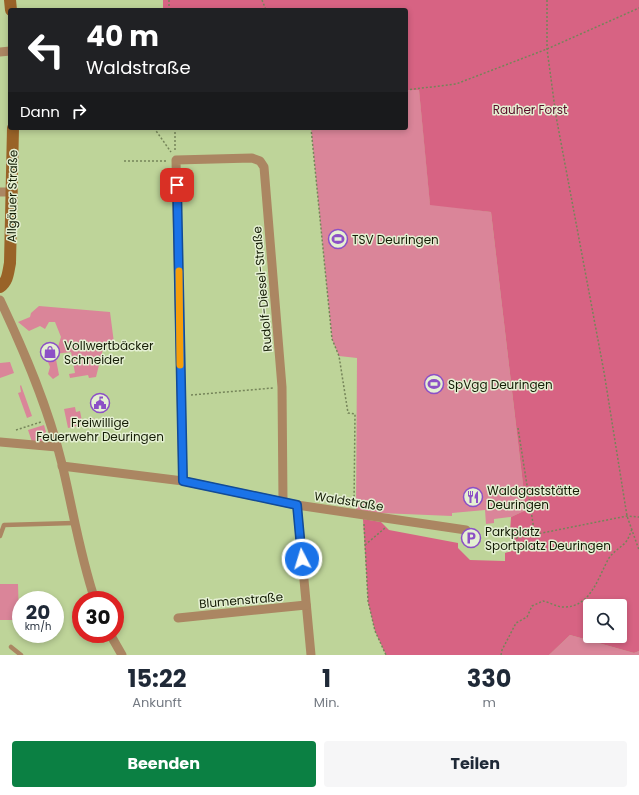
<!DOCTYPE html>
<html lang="de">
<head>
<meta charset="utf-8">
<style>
	:root { --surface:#fff; --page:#f6f6f7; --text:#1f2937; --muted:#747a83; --accent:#0b8043 }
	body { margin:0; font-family:Poppins,sans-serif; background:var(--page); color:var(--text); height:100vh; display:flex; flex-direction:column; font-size:15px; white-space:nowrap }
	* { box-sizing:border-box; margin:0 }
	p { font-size:13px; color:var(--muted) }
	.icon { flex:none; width:22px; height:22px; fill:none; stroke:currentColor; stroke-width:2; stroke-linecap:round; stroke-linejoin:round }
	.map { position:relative; height:655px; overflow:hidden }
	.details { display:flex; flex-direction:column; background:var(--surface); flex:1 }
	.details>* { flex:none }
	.hud { position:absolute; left:8px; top:8px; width:400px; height:122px; border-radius:4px; box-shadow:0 2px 6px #0003; background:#202124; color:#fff; overflow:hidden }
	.tools { position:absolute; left:583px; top:599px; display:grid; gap:8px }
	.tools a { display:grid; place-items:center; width:44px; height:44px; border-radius:4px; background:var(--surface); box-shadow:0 2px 6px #0003; font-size:20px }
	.speed { position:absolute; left:12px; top:591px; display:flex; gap:8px; font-size:20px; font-weight:700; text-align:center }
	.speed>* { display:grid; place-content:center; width:52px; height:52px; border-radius:50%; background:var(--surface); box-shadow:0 2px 6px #0003; line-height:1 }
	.speed small { font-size:10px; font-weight:400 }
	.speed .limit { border:6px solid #d22; background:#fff; color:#111 }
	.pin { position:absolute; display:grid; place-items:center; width:34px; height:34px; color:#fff; margin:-17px; border-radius:8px; box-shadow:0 2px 6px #0006 }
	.me { position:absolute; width:44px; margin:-22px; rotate:355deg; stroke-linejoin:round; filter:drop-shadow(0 0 3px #0008) }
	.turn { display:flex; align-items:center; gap:14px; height:84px; padding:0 12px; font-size:18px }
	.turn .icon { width:52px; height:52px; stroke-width:2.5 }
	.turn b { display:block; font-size:28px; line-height:34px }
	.then { display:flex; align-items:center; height:38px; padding:0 12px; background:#0003; gap:8px; font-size:15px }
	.eta { display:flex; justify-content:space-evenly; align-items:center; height:68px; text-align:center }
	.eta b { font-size:24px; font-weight:700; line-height:28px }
	.primary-button { display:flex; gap:8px; margin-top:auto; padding:8px 12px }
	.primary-button a { flex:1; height:46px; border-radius:4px; background:var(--accent); color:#fff; font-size:16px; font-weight:700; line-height:46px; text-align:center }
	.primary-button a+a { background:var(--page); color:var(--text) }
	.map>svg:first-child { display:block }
	.green { fill:#da8599 }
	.forest { fill:#d76383; fill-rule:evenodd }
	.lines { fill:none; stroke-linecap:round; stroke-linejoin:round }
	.path { stroke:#758459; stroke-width:1.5; stroke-dasharray:2 2; stroke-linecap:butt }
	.lane { stroke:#ab8662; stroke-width:4.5 }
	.street { stroke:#ab8662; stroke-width:9 }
	.secondary { stroke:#996328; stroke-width:12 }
	.route-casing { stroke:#114b97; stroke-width:10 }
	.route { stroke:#1a73e8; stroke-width:7 }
	.slow { stroke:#f59e0b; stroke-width:7 }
	.labels { text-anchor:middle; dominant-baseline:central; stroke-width:3; stroke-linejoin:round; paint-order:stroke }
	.park-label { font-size:12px; fill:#580d29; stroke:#e5f0d3 }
	.street-label { font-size:12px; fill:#151d06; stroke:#e5f0d3 }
	.poi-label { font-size:12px; fill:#151d06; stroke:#e5f0d3; text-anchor:start }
</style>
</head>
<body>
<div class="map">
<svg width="639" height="655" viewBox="0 0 639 655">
	<rect width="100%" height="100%" fill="#bed499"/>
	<g class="green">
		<path d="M419 89 430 204 491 212 526 510 511 517 494 519V523L486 524 485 510 452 513V516L356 512 357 358 339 356 332 339 311 128H406V90Z"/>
		<path d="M39 306 110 312 114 343 104 345 96 377 89 378 88 375 70 378 69 374 75 373 71 352 55 354 59 375 53 379 48 374 50 367 48 362 57 350 61 337 55 322H49L45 329 40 326 29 331 18 322 30 317 31 313Z"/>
		<path d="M10 362 14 373 0 378V363Z"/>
		<path d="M21 385 32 416 27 418 18 393 21 392 20 386Z"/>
		<path d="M75 407 76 412 80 411 82 421 94 418 95 422 68 428 64 409Z"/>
		<path d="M44 425 49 443 32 442 28 430Z"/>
		<path d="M0 584H18L19 620H0Z"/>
		<path d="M570 635 634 653 639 651V655H549Z"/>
	</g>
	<path class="forest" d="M163 0H639V651L634 653 570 635 549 655H386L375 631 368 602 363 519 381 522 389 530 458 543V548L470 560 505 561V553L515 550V543L510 532 511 517 526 510 491 212 430 205 419 90H406V10H163ZM590 606H620V636H590Z"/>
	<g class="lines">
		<g class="path">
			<path d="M262 0 266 10"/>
			<path d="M547 0V49L556 116 604 372 627 516 639 550"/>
			<path d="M169 10V0"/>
			<path d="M406 90 456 84 547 49 639 8"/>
			<path d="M154 128 171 152"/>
			<path d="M175 128V151"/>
			<path d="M311 128 332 339 339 356 348 413 355 414 354 505"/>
			<path d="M124 161H166"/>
			<path d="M191 395 273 388"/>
			<path d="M518 428 535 536"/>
			<path d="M16 430 41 422"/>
			<path d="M364 524 368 601 375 631 386 655"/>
			<path d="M512 539 627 516 639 517"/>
			<path d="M365 545 385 528"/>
			<path d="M501 655 502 650 516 623 527 617 532 606 543 601C549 602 557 607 563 607 591 608 598 577 609 558 614 551 619 549 625 543 628 540 630 534 632 529"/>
		</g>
		<g class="lane">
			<path d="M0 536 4 525 74 523"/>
			<path d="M11 647 21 655"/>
		</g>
		<g class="street">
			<path d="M0 52 10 51"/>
			<path d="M0 192H13"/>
			<path d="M0 300C25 353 48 407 62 464 73 510 80 556 95 600"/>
			<path d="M0 442 57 447"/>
			<path d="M62 466 183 481 297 505 466 530"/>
			<path d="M183 481 176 160 252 158 260 161 264 167 282 387 283 501"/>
			<path d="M297 505 311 655"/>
			<path d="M178 618 306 605"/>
			<path d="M110 634 122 655"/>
		</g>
		<g class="secondary">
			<path d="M10 0 11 10"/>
			<path d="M0 287C8 281 8 273 10 263L13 128"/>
		</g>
	</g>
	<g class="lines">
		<g class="route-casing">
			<path id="route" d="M177 185 183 481 297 505 302 559"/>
		</g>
		<use href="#route" class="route"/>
		<path class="slow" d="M179 271 180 365"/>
	</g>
	<defs>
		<g id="stadium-ring" transform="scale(1)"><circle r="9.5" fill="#e5f0d3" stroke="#8c50c6" stroke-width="1.5"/><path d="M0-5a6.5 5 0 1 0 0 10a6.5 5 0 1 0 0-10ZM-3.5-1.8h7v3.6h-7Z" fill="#8c50c6"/></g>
		<g id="shop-ring" transform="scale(1)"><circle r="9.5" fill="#e5f0d3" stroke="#8c50c6" stroke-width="1.5"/><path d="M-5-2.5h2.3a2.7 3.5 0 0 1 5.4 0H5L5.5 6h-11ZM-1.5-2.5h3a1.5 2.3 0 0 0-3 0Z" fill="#8c50c6"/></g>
		<g id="civic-ring" transform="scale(1)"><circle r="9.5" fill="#e5f0d3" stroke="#8c50c6" stroke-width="1.5"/><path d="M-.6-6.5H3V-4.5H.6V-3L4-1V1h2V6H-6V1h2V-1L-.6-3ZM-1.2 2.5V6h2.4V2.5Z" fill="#8c50c6"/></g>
		<g id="restaurant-ring" transform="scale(1)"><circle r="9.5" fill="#e5f0d3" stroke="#8c50c6" stroke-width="1.5"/><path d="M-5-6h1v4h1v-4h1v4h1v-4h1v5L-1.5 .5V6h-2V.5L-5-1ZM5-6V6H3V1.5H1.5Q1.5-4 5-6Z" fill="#8c50c6"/></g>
		<g id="parking-ring" transform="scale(1)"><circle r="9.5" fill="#e5f0d3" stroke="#8c50c6" stroke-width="1.5"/><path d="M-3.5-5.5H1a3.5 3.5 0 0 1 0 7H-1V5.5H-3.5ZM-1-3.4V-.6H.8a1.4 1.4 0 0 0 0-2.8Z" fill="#8c50c6"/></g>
	</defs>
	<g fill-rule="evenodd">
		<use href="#stadium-ring" x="338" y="239"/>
		<use href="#shop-ring" x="50" y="352"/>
		<use href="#stadium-ring" x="434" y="384"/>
		<use href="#civic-ring" x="100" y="403"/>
		<use href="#restaurant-ring" x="473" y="497"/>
		<use href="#parking-ring" x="471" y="538"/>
	</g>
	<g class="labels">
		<g class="park-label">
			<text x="530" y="109">Rauher Forst</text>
		</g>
		<g class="street-label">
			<text transform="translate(12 196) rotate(-89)">Allgäuer Straße</text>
			<text transform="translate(262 289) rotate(-95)">Rudolf-Diesel-Straße</text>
			<text transform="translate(349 501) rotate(9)">Waldstraße</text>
			<text transform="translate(241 600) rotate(-5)">Blumenstraße</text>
		</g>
		<g class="poi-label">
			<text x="352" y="239">TSV Deuringen</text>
			<text x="64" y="345">Vollwertbäcker<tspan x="64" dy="14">Schneider</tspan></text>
			<text x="448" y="384">SpVgg Deuringen</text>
			<text x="100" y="422" text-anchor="middle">Freiwillige<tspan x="100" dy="14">Feuerwehr Deuringen</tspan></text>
			<text x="487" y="490">Waldgaststätte<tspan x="487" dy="14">Deuringen</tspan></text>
			<text x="485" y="531">Parkplatz<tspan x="485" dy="14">Sportplatz Deuringen</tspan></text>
		</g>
	</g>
</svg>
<div class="tools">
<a><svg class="icon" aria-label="search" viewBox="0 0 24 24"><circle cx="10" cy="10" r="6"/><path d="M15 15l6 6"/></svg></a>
</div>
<div class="speed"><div>20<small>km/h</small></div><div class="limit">30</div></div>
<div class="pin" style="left:177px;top:185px;background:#d93025"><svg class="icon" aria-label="arrive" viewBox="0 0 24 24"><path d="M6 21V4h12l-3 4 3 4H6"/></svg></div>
<svg class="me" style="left:302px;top:559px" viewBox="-20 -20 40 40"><circle r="17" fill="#1a73e8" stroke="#fff" stroke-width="3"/><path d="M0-11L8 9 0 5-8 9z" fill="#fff"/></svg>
<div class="hud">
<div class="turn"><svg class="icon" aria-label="left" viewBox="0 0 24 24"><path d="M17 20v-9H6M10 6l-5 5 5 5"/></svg><div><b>40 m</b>Waldstraße</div></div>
<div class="then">Dann<svg class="icon" aria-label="right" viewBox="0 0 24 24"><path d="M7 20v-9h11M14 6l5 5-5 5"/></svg></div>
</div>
</div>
<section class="details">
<div class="eta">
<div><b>15:22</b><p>Ankunft</p></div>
<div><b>1</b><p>Min.</p></div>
<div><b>330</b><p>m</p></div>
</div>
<div class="primary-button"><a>Beenden</a><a>Teilen</a></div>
</section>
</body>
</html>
